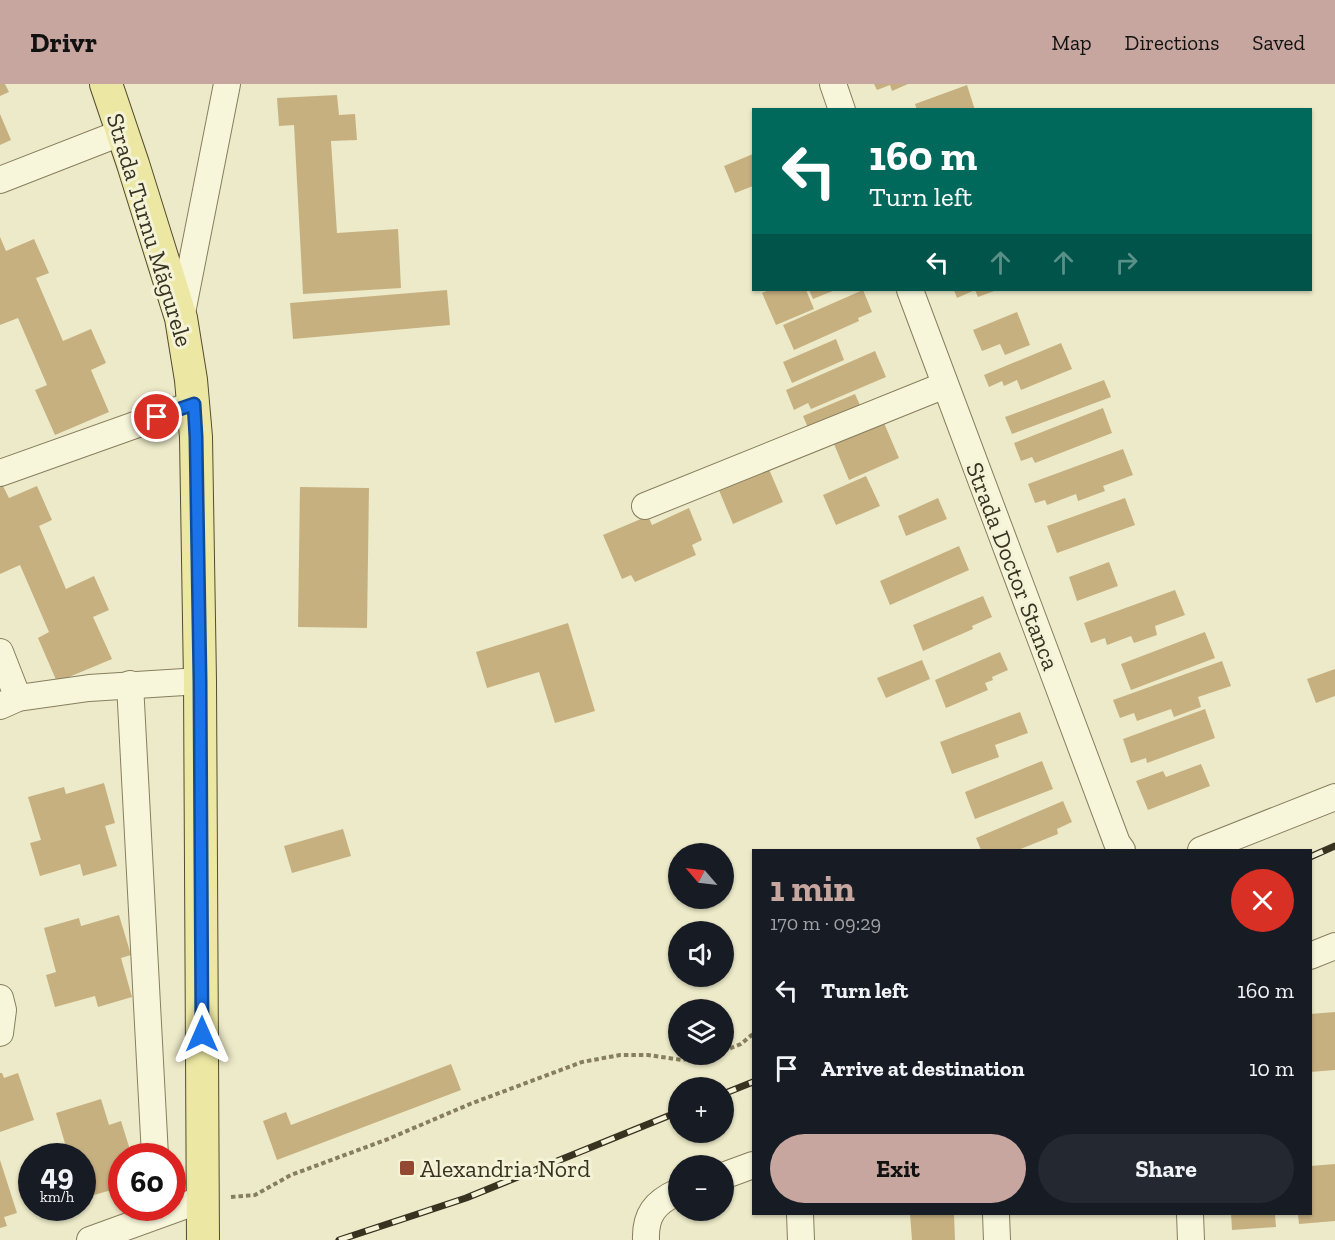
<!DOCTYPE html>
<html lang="en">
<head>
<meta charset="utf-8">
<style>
	:root { --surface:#171b24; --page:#242831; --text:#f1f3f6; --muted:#9ea1a6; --accent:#c6a69e }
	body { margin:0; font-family:"Zilla Slab",serif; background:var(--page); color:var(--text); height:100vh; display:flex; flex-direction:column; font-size:22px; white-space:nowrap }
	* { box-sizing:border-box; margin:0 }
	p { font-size:20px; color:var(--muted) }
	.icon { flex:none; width:33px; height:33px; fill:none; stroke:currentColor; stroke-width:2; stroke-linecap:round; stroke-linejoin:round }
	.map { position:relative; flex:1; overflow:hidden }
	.panel { position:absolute; left:752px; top:765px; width:560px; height:366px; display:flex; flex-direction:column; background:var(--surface); border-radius:0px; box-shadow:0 2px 4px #0004 }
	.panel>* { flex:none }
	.top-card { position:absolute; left:752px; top:24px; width:560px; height:183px; border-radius:0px; box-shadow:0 2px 4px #0004; background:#00695c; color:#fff; overflow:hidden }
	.needle { width:39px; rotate:298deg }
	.fabs { position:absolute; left:668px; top:759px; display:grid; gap:12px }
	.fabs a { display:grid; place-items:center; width:66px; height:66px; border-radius:50%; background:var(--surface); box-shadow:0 2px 4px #0004; font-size:30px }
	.speed { position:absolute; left:18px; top:1059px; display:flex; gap:12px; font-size:30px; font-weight:700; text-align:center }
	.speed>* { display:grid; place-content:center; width:78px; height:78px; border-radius:50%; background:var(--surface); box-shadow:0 2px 4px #0004; line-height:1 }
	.speed small { font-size:15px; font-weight:400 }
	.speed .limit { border:9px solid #d22; background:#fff; color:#111 }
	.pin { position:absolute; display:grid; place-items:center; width:51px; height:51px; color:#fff; margin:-26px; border:3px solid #fff; border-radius:50%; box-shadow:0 2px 6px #0007 }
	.me { position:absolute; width:66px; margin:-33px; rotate:0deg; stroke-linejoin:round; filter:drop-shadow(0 0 4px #0008) }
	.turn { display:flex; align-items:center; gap:21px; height:126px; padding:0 18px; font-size:27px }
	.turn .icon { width:78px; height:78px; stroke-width:2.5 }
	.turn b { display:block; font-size:42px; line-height:51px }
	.lanes { display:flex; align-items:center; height:57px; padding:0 18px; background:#0003; justify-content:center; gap:30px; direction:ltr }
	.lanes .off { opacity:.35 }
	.round { display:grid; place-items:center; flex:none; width:63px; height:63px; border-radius:32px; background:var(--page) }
	.summary { display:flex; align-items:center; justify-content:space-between; height:102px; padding:0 18px }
	h1 { font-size:36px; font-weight:700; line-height:45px; color:var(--accent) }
	.primary-button { display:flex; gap:12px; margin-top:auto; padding:12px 18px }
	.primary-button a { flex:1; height:69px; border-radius:36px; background:var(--accent); color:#111; font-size:24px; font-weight:700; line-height:69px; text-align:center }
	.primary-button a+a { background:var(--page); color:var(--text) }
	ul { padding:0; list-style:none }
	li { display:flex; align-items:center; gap:18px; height:78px; padding:0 18px }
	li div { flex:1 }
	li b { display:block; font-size:22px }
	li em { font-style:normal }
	header { display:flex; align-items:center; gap:36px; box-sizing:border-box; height:84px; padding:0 30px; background:var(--accent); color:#111 }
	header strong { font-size:28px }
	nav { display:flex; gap:33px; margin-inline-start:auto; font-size:21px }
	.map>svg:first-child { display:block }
	.building { fill:#c7b080 }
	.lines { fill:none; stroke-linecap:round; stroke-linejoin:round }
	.minor-casing { stroke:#877e5e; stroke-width:28 }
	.major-casing { stroke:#554b32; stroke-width:34 }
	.path { stroke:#877e5e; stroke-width:4; stroke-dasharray:4.5 3; stroke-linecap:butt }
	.minor { stroke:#f7f6db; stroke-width:26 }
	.major { stroke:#ece8a3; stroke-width:32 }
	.rail-casing { stroke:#383221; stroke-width:7 }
	.rail { stroke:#f4f3d7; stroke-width:4.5; stroke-dasharray:14; stroke-linecap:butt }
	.route-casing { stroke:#114b97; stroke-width:15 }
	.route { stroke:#1a73e8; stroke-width:10 }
	.poi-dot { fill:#924932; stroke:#f4f3d7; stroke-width:2 }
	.labels { text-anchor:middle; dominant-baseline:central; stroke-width:6; stroke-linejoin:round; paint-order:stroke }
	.street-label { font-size:24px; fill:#383221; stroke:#f4f3d7 }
	.poi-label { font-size:24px; fill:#383221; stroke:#f4f3d7; text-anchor:start }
</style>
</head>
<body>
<header>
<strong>Drivr</strong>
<nav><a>Map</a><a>Directions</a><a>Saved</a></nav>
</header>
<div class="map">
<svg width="1335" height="1156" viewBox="0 0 1335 1156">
	<rect width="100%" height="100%" fill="#eceac8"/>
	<g class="building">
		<path d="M0 0H5L9 8 0 12Z"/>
		<path d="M874 0H908L892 7 890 1 877 6Z"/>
		<path d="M967 1 975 26H917L915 20Z"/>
		<path d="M337 11 339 31 355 30 357 56 331 57 337 149 398 145 401 204 303 210 294 41 279 42 277 14Z"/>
		<path d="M0 30 11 56 0 61Z"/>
		<path d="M753 70V102L735 109 724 82Z"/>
		<path d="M0 153 6 167 34 155 49 189 36 194 63 257 91 245 106 279 91 286 109 328 55 351 35 306 47 301 18 234 0 241Z"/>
		<path d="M447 206 450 241 293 255 290 219Z"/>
		<path d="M769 206H806L814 225 776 241 762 209Z"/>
		<path d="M809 206H835L813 215Z"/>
		<path d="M863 206 872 228 858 234 859 237 794 266 783 241Z"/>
		<path d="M954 206H997L978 213 975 206 957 214Z"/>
		<path d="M1017 228 1030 261 1005 271 1000 260 982 267 973 246Z"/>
		<path d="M836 255 844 276 792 299 783 278Z"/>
		<path d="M1061 259 1072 285 1021 306 1017 296 1004 302 1002 297 989 303 984 291Z"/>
		<path d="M875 267 886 293 811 325 808 319 794 326 786 306Z"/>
		<path d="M1104 296 1111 313 1012 350 1005 333Z"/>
		<path d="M855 310 863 328 811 351 803 332Z"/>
		<path d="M1103 324 1112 349 1035 379 1032 373 1021 377 1014 359Z"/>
		<path d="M884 339 899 374 849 396 834 360Z"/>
		<path d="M1123 365 1133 391 1103 402 1105 407 1078 417 1076 410 1047 421 1045 416 1035 419 1028 400Z"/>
		<path d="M768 383 783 418 733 440 718 404Z"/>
		<path d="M866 392 880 422 836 441 823 411Z"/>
		<path d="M3 402 9 414 37 402 52 436 39 442 66 505 94 492 109 526 93 533 112 575 57 598 38 554 49 548 20 481 0 490V403Z"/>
		<path d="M300 403 369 404 367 544 298 543Z"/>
		<path d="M938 414 947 435 906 452 898 432Z"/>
		<path d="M1125 414 1135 441 1057 469 1047 442Z"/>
		<path d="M689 424 702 456 692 461 696 471 635 498 631 491 622 495 603 451 648 432 652 441Z"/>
		<path d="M959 462 969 486 890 521 880 497Z"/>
		<path d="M1109 478 1118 502 1077 517 1069 493Z"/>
		<path d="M1175 506 1185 531 1155 542 1157 551 1134 559 1131 552 1107 561 1105 554 1091 559 1084 539Z"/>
		<path d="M983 512 992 533 972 542 973 545 923 567 913 541Z"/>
		<path d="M568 539 595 627 555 639 539 588 487 604 476 568Z"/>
		<path d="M1205 548 1215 574 1131 606 1121 580Z"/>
		<path d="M1000 568 1008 586 992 593 993 596 985 599 988 606 946 624 935 596Z"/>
		<path d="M922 576 930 595 886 614 877 594Z"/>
		<path d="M1222 577 1231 602 1198 613 1201 623 1174 633 1171 625 1137 637 1134 629 1120 634 1113 616Z"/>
		<path d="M1335 585V612L1316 619 1307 595Z"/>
		<path d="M1205 625 1215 654 1147 679 1146 674 1131 679 1123 655Z"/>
		<path d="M1020 628 1028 649 995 661 999 673 952 690 940 658Z"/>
		<path d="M1042 677 1053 705 975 735 965 708Z"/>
		<path d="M1201 680 1210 702 1148 726 1136 697 1163 687 1166 693Z"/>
		<path d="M104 699 115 739 105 742 117 782 83 792 80 780 40 792 30 759 41 756 28 713 64 703 66 710Z"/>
		<path d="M1063 717 1072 738 1057 745 1058 750 1018 766H981L976 754Z"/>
		<path d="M343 745 351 772 292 789 284 762Z"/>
		<path d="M119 831 131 871 121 874 132 913 98 923 95 912 55 923 46 891 56 888 44 844 79 834 81 842Z"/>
		<path d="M1335 928V986L1310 988V930Z"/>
		<path d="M451 980 461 1006 277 1076 263 1037 286 1028 291 1041Z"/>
		<path d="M0 989H2L4 994 18 989 34 1036 0 1048Z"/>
		<path d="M101 1015 109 1041 121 1037 132 1072H122V1103L94 1111 89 1094 82 1096V1072H58L57 1069 67 1066 56 1029Z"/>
		<path d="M0 1076 17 1129 4 1133 7 1142 0 1144Z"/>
		<path d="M1335 1080V1137L1299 1140 1298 1130H1310V1082Z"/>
		<path d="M910 1130H954L955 1156H912Z"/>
		<path d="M1231 1130H1275L1276 1143 1232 1146Z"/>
	</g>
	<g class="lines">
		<g class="minor-casing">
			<g id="minor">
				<path d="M833 0 842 26"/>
				<path d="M0 96 123 48"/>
				<path d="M910 206 1117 759 1122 766"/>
				<path d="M181 234 227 0"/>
				<path d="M0 389 194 320"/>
				<path d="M645 422 945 301"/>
				<path d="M0 568 18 614"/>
				<path d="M130 600 155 1072"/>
				<path d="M0 622 18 614 89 604 200 597"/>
				<path d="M1201 766 1335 713"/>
				<path d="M1310 872 1335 862"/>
				<path d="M0 914 3 926 0 949"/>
				<path d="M723 1092 753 1081"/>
				<path d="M800 1130 801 1156"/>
				<path d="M996 1130 997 1156"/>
				<path d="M1190 1130 1191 1156"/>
				<path d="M90 1156 203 1115"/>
				<path d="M646 1156C645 1131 655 1118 678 1108"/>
			</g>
		</g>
		<g class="major-casing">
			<path id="major" d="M106 0 133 80 181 234 191 296 196 353 200 597 203 1156"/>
		</g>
		<g class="path">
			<path d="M723 967 741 960 753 950"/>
			<path d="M231 1113 255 1111 291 1091 388 1055 470 1020 582 978 620 971H648L682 976 712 970"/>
		</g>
		<use href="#minor" class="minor"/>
		<use href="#major" class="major"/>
		<g class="rail-casing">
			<g id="rail">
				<path d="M1310 773 1335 762"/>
				<path d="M723 1010 753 998"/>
				<path d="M339 1156 466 1114 678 1028"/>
			</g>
		</g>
		<use href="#rail" class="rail"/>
	</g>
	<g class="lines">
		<g class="route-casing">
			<path id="route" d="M157 333 194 320 196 353 200 597 202 950"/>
		</g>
		<use href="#route" class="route"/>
	</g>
	<rect class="poi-dot" x="399" y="1076" width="16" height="16" rx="3"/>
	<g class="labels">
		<g class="street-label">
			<text transform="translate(150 146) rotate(73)">Strada Turnu Măgurele</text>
			<text transform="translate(1013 482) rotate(69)">Strada Doctor Stanca</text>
		</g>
		<g class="poi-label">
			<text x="420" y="1084">Alexandria Nord</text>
		</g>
	</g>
</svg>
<div class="fabs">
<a><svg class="needle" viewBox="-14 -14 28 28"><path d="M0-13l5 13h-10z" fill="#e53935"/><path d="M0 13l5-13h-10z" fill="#9ea1a6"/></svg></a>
<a><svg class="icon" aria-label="sound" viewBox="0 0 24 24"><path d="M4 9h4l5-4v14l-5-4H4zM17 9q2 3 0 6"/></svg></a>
<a><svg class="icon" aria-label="layers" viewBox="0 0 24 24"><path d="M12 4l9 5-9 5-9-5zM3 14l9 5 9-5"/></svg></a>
<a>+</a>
<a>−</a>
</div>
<div class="speed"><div>49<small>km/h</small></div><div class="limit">60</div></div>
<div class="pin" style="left:157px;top:333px;background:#d93025"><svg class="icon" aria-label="arrive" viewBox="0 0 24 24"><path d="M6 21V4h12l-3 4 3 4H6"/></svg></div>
<svg class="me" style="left:202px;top:950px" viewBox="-20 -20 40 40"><path d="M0-17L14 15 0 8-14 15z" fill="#1a73e8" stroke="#fff" stroke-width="4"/></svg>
<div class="top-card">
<div class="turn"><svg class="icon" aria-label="left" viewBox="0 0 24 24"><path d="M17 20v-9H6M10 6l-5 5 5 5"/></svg><div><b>160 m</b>Turn left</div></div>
<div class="lanes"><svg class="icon" aria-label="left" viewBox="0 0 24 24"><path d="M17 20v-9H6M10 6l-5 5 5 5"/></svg><svg class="icon off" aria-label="ahead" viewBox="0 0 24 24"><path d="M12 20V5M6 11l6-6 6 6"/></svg><svg class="icon off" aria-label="ahead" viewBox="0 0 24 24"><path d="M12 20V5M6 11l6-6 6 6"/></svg><svg class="icon off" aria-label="right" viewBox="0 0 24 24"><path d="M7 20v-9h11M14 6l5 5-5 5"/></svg></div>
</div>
<section class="panel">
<div class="summary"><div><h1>1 min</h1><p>170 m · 09:29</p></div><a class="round" style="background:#d93025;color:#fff"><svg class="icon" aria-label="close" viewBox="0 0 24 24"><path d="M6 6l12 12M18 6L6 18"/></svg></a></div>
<ul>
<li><svg class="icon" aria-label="left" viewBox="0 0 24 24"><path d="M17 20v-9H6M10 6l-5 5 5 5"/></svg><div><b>Turn left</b></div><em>160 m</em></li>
<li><svg class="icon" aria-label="arrive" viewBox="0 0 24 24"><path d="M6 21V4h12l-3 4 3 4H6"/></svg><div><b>Arrive at destination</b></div><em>10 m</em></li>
</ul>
<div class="primary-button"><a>Exit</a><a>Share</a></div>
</section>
</div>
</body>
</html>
